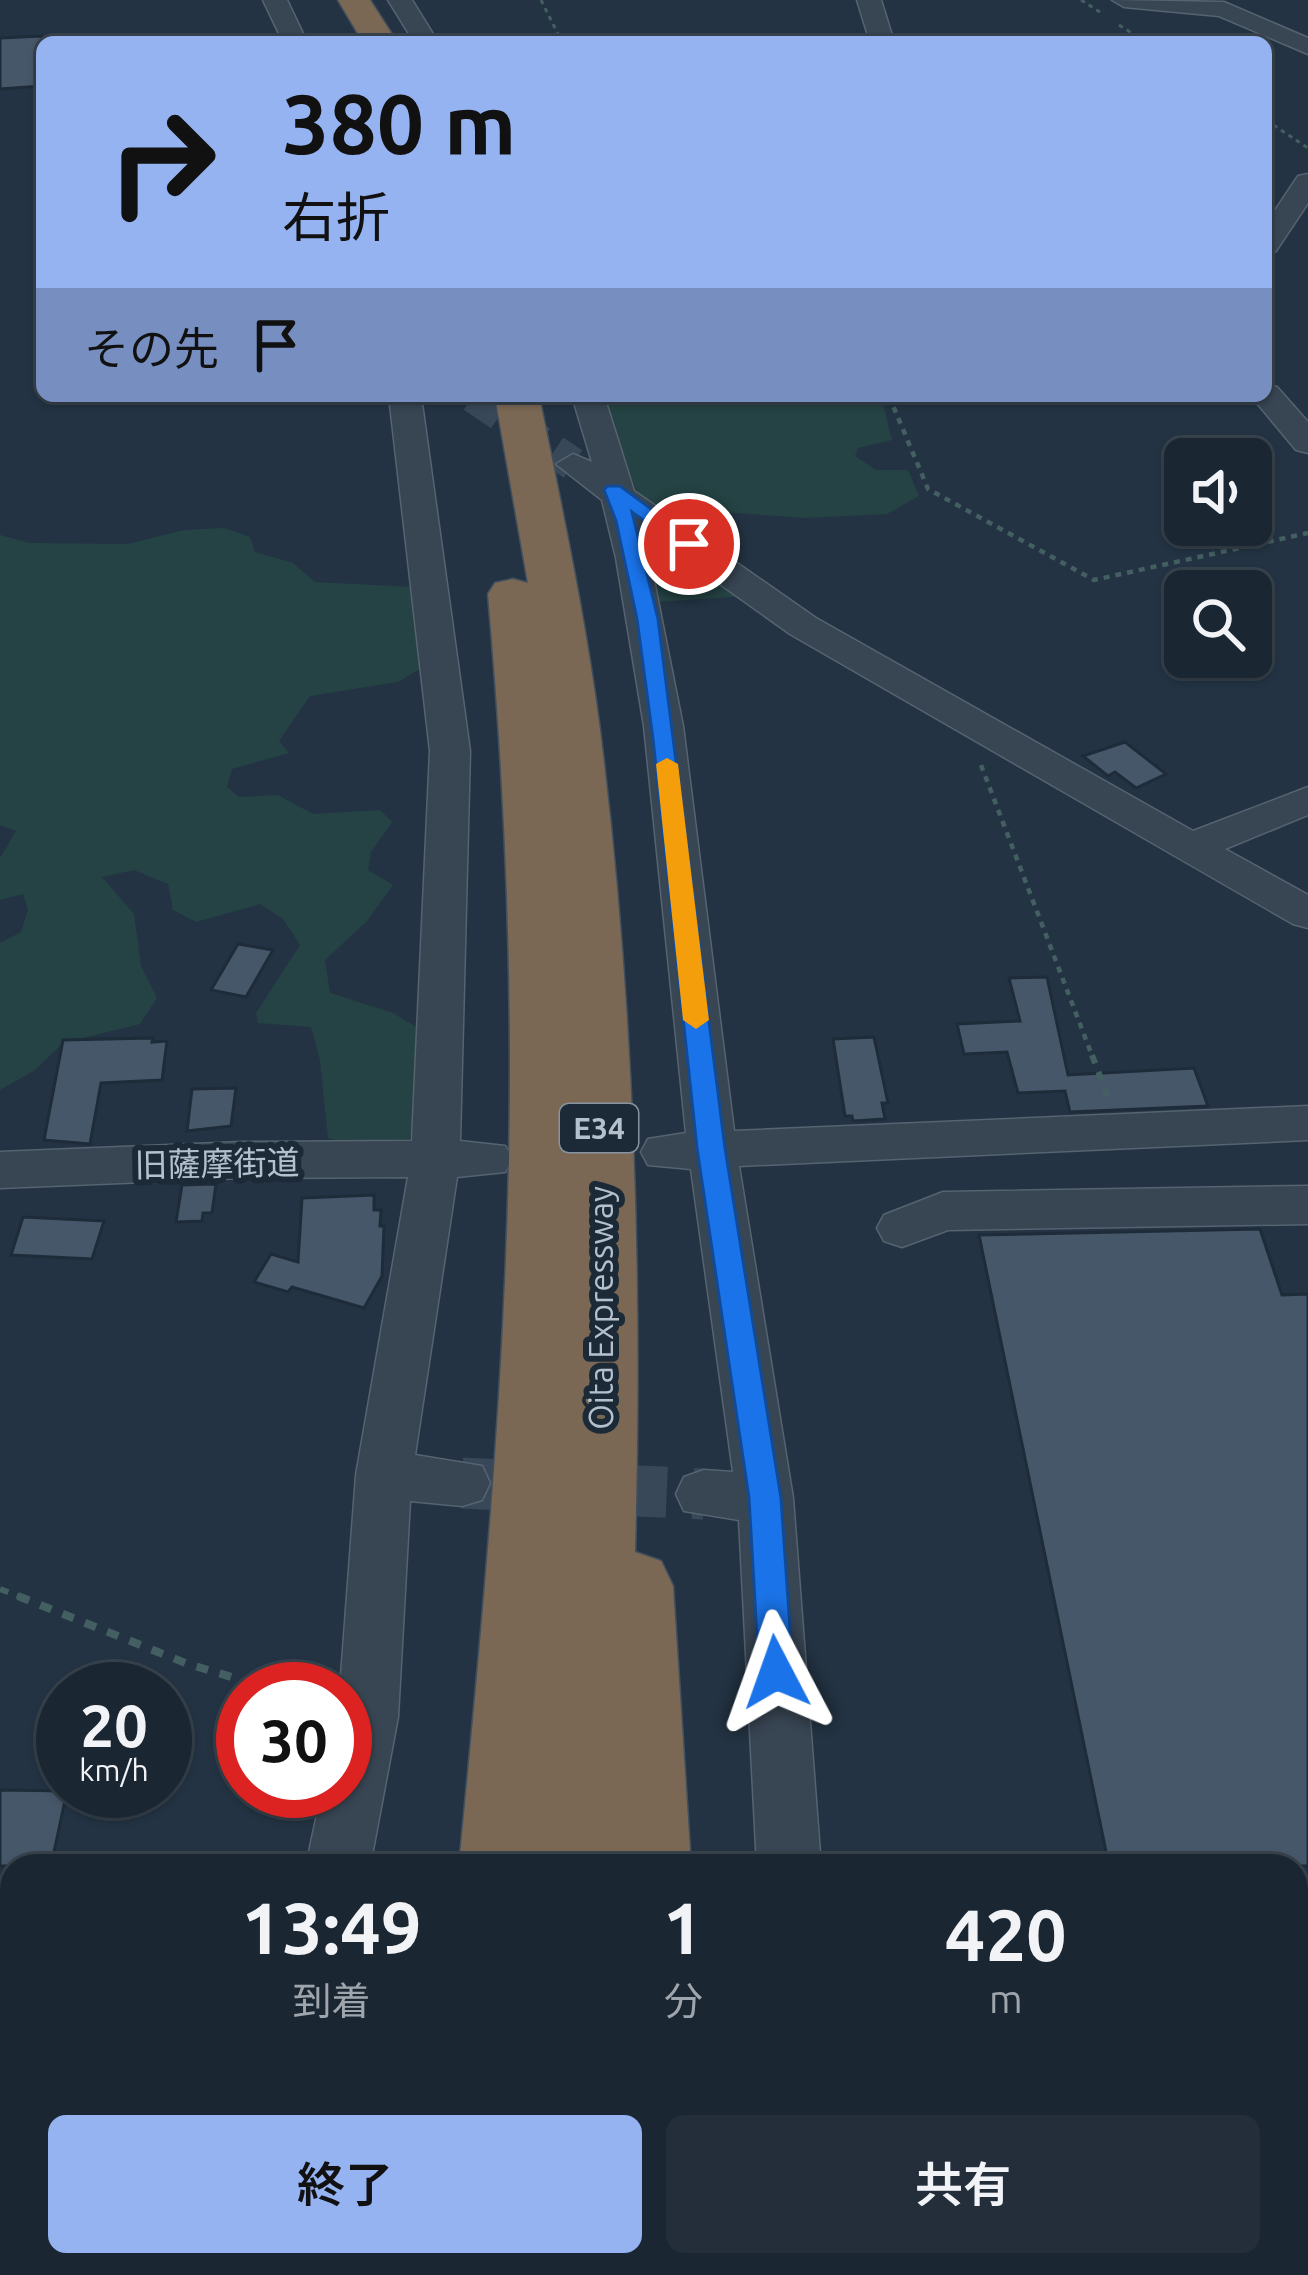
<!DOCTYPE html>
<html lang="ja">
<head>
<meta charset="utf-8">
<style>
	:root { --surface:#1a2632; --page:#232e3a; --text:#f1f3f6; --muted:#9fa5ac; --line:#38434d; --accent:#95b2f1 }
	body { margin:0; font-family:Ubuntu,"Noto Sans JP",sans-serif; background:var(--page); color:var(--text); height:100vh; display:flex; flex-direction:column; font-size:45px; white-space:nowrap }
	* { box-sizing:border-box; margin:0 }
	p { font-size:39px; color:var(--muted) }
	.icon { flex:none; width:66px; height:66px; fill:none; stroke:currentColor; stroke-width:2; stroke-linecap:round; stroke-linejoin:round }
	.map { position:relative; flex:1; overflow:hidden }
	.side { position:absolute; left:0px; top:1854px; width:1308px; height:423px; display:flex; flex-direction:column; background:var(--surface); border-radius:36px 36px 0 0; box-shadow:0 3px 9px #0004,0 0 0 3px var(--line) }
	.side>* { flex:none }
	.guide { position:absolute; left:36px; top:36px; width:1236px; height:366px; border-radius:18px; box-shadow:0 3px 9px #0004,0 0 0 3px var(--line); background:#95b2f1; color:#111; overflow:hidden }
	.tools { position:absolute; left:1164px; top:438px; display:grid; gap:24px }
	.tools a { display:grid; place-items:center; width:108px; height:108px; border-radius:18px; background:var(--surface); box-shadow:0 3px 9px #0004,0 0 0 3px var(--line); font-size:60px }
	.speed { position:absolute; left:36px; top:1662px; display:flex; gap:24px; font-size:60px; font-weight:700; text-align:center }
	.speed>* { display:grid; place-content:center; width:156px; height:156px; border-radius:50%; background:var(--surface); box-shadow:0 3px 9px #0004,0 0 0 3px var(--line); line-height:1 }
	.speed small { font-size:30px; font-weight:400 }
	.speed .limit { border:18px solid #d22; background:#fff; color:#111 }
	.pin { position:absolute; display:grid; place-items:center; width:102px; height:102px; color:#fff; margin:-51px; border:6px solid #fff; border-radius:50%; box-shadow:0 3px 12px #0007 }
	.me { position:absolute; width:132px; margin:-66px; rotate:356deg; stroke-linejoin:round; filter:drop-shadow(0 0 9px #0008) }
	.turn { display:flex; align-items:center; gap:42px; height:252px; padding:0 48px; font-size:54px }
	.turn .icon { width:156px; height:156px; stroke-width:2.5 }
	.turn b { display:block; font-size:84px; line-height:102px }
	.then { display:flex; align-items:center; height:114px; padding:0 48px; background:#0003; gap:24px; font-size:45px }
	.eta { display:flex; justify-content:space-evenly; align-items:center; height:204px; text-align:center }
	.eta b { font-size:72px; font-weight:600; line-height:84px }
	.cta { display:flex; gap:24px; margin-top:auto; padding:24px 48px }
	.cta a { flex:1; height:138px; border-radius:18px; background:var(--accent); color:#111; font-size:48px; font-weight:600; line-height:138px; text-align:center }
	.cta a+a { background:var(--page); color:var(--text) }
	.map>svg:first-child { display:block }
	.green { fill:#254344 }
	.building { fill:#47576a; stroke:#1e2c3a; stroke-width:3 }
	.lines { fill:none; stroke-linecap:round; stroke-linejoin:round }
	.minor-tunnel-far1 { stroke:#394858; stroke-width:33; stroke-dasharray:33 16; stroke-linecap:butt }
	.minor-tunnel { stroke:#394858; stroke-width:51; stroke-dasharray:51 26; stroke-linecap:butt }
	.minor-casing { stroke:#566370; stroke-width:3 }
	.highway-casing { stroke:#42505d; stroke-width:3 }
	.path-far3 { stroke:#445f61; stroke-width:3; stroke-dasharray:4.5 4.5; stroke-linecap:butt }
	.path-far2 { stroke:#445f61; stroke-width:4.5; stroke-dasharray:6 6; stroke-linecap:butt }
	.path-far1 { stroke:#445f61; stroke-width:6; stroke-dasharray:9 9; stroke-linecap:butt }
	.path { stroke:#445f61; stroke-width:8; stroke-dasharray:12 12; stroke-linecap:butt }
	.minor { fill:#384553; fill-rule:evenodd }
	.highway { fill:#7a6854; fill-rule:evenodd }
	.route { fill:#1a73e8; stroke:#114b97; stroke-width:3 }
	.slow { fill:#f59e0b }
	.labels { text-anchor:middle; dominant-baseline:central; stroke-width:12; stroke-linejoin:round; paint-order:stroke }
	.shield { fill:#1c2a38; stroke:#8793a0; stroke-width:3 }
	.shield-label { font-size:30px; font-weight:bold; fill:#b5c0cd }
	.street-label { font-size:33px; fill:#b5c0cd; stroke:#1c2a38 }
</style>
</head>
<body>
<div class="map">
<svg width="1308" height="2275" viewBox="0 0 1308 2275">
	<rect width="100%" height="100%" fill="#233343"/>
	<g class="green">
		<path d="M603 396H881L892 440 858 448 855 456 876 470H908L919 496 887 514 805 518 650 507 638 495Z"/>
		<path d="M645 521 749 596 656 602Z"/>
		<path d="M224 528 250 537 255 552 293 563 315 582 413 587 425 666 398 682 310 696 279 741 289 753 232 769 227 787 239 797 278 795 313 814 380 810 392 822 371 852 368 870 393 885 367 921 325 960 330 993 393 1013 418 1028 416 1119 409 1140 379 1150 328 1138 320 1060 311 1027 258 1023 256 1013 300 945 283 919 260 904 196 922 173 910 168 884 134 870 102 877 134 914 141 966 157 998 140 1024 63 1043 35 1070 0 1090V943L21 932 28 910 23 894 0 900V858L16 831 0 825V535L30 543 128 544 184 530Z"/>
	</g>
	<g class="building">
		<path d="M42 36V86L0 89V38Z"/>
		<path d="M1125 742 1166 774 1136 788 1115 772 1108 776 1083 756Z"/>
		<path d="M238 944 273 950 246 997 211 990Z"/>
		<path d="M1047 977 1068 1075 1194 1068 1208 1106 1070 1112 1065 1091 1018 1093 1007 1052 964 1054 957 1024 1020 1021 1009 978Z"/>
		<path d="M874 1037 888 1103H882L885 1119 853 1121 852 1116H845L833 1039Z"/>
		<path d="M153 1038 152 1042 167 1041 162 1080 101 1083 90 1144 44 1140 63 1040Z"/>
		<path d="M236 1088 231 1126 187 1131 192 1089Z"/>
		<path d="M216 1184 212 1213H203L202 1221 176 1222 182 1185Z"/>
		<path d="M374 1195V1210H381L380 1226H384L382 1276 364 1308 292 1287 288 1292 254 1282 271 1254 298 1262 302 1198Z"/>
		<path d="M23 1217 104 1221 92 1259 11 1255Z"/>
		<path d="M1260 1229 1282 1295 1308 1294V1866H1109L979 1235Z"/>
		<path d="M0 1790 67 1791 51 1866H0Z"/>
	</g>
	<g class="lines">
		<path class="minor-tunnel-far1" d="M473 396 573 464"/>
		<path class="minor-tunnel" d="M462 1483 704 1494"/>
		<g class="minor-casing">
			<g id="minor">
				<path d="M263 0H287L307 42H283Z"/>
				<path d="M388 0H412L438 42H414Z"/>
				<path d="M857 0H881L894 42H870Z"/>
				<path d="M1112 0 1224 2 1308 38V54L1219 16 1124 7Z"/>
				<path d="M1308 174V203L1276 251 1266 254V224L1298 176Z"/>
				<path d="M1266 384 1277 387 1308 422V453L1296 450 1251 396H1266Z"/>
				<path d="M389 396H421L470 751 460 1141 505 1146 512 1159 505 1172 457 1177 415 1455 482 1466 490 1483 482 1500 462 1506 410 1501 398 1717 370 1866H306L322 1791H345V1689H340L356 1475 408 1177 242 1178 0 1188V1152L242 1142 412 1141 430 751Z"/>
				<path d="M572 396H604L634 491 816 618 1193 831 1308 787V815L1225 849 1308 895V928L1293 924 790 634 644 530 683 726 734 1131 1308 1106V1140L739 1166 793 1498 821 1866H757L739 1520 684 1511 676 1494 684 1477 704 1470 733 1472 691 1169 648 1165 641 1152 648 1139 686 1133 644 726 616 558 602 500 556 464 573 454 592 462Z"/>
				<path d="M1308 1186V1224L948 1230 902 1247 884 1241 877 1228 884 1215 943 1192Z"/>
				<path d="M221 2265H293L291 2275H219Z"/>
				<path d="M786 2265H858L861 2275H789Z"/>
			</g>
		</g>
		<g class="highway-casing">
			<g id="highway">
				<path d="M338 0H370L397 42H363Z"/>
				<path d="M495 396H539C564 518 590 639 604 763 635 1024 642 1289 635 1552L661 1561 673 1586 691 1866H459C485 1600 510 1334 510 1067 510 908 502 752 488 594L495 583 513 579 528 583Z"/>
				<path d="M412 2265H595L594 2275H411Z"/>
				<path d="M636 2265H736L738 2275H638Z"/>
			</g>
		</g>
		<g class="path-far3">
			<path d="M541 0 562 42"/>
			<path d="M1081 0 1103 14"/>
			<path d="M1119 25 1146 42"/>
			<path d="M1266 120 1308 148"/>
		</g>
		<g class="path-far2">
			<path d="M889 396 928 489 1094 580 1308 533"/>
			<path d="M981 765 1093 1058"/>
		</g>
		<g class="path-far1">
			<path d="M1092 1055 1109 1100"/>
			<path d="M0 1589 26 1599"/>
		</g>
		<path class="path" d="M18 1596 188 1664 272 1689"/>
		<use href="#minor" class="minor"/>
		<use href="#highway" class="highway"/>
	</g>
	<path class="route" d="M607 486H620L699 544 682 548 632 512 658 619 725 1148 781 1498 793 1672 788 1682 776 1687 764 1682 759 1672 749 1498 697 1148 653 739 637 619 616 521 604 490Z"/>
	<path class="slow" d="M667 758 678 764 709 1020 696 1029 683 1020 656 764Z"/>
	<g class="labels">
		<rect class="shield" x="560" y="1104" width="78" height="48" rx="9"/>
		<g class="shield-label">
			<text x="599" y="1128">E34</text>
		</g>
		<g class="street-label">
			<text transform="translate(217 1163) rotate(-1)">旧薩摩街道</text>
			<text transform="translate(600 1308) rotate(-90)">Oita Expressway</text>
		</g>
	</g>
</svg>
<div class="tools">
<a><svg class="icon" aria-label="sound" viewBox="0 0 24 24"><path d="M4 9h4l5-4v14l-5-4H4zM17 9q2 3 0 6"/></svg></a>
<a><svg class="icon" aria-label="search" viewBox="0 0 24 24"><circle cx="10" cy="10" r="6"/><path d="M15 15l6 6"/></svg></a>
</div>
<div class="speed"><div>20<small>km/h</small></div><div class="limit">30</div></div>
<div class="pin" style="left:689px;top:544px;background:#d93025"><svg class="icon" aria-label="arrive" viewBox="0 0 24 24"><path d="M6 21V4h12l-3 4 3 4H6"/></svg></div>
<svg class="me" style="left:776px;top:1672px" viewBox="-20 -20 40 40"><path d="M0-17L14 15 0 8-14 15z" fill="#1a73e8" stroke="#fff" stroke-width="4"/></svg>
<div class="guide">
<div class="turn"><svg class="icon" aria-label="right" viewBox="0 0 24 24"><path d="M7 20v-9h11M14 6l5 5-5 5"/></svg><div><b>380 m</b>右折</div></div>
<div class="then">その先<svg class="icon" aria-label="arrive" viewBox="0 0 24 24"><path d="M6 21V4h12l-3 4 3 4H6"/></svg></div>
</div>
<section class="side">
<div class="eta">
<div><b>13:49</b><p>到着</p></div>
<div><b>1</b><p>分</p></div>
<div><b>420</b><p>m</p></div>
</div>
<div class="cta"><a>終了</a><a>共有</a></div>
</section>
</div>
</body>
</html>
